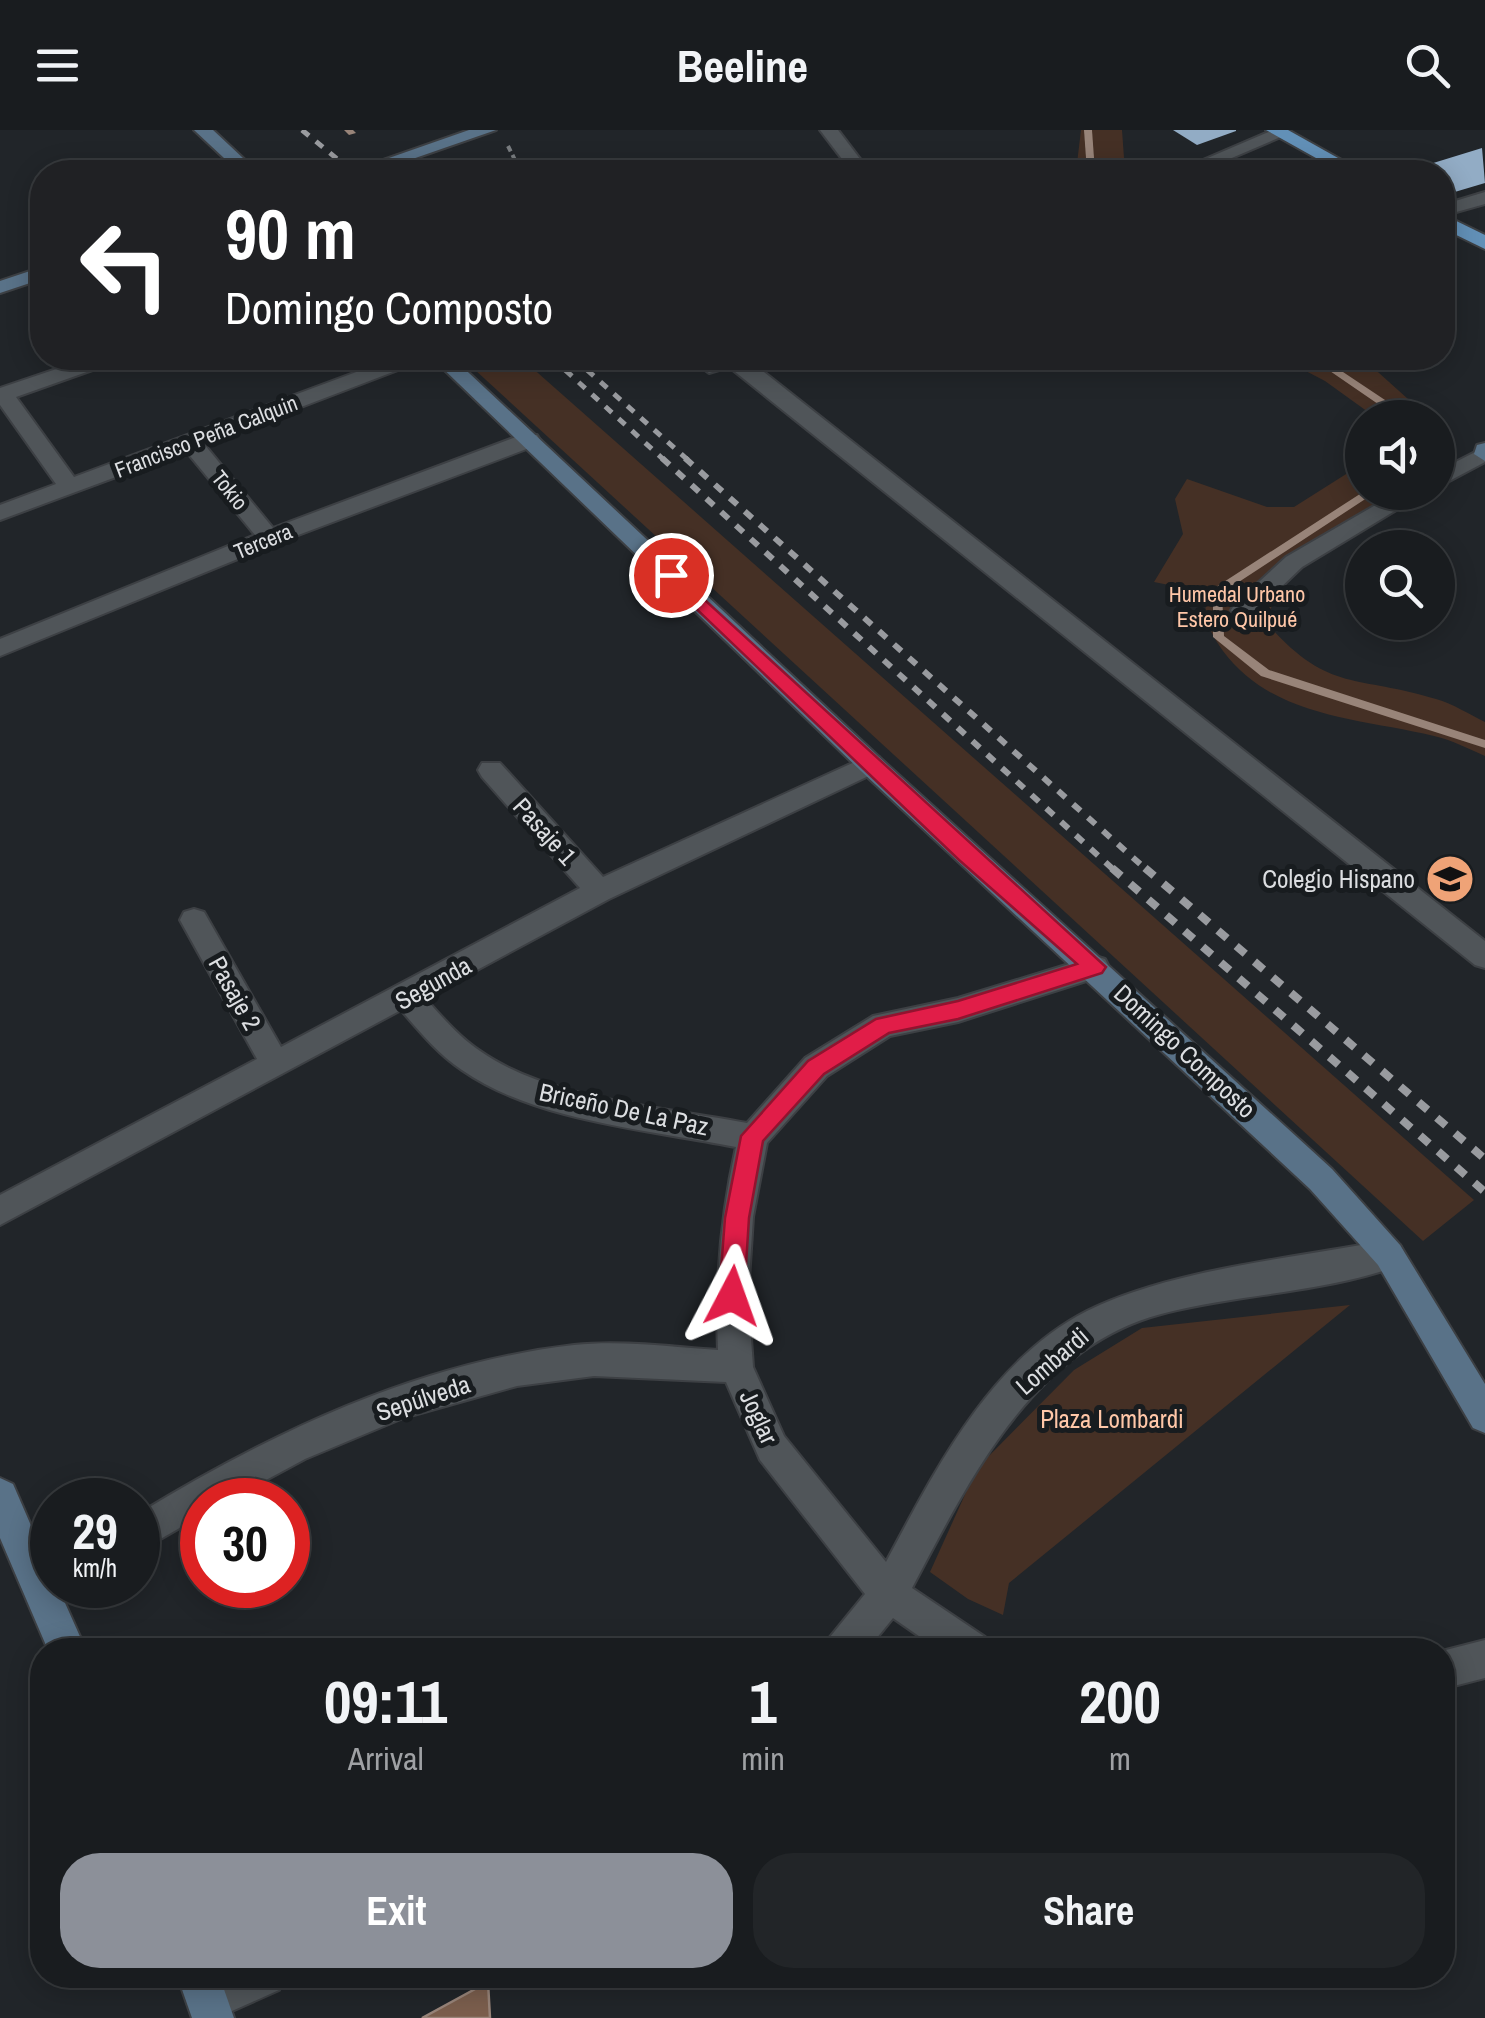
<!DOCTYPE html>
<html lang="en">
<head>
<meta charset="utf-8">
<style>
	:root { --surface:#191c1f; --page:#222528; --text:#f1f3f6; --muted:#9fa1a4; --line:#373a3d; --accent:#8c9099 }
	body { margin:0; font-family:"Archivo Narrow",sans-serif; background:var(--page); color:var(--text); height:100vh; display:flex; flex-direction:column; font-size:38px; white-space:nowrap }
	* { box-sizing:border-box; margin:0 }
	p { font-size:32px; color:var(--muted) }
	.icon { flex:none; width:55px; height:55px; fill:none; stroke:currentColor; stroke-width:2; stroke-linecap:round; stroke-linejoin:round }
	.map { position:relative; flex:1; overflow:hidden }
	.sheet { position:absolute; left:30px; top:1508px; width:1425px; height:350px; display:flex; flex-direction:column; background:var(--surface); border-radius:40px; box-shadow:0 5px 25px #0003,0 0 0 2px var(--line) }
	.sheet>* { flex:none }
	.banner { position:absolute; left:30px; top:30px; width:1425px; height:210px; border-radius:40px; box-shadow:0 5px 25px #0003,0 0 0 2px var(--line); background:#202124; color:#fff; overflow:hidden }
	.tools { position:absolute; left:1345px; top:270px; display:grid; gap:20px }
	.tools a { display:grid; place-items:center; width:110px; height:110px; border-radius:50%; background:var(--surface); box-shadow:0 5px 25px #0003,0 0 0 2px var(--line); font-size:50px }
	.speed { position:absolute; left:30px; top:1348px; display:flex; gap:20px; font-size:50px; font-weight:700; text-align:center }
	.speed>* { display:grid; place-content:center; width:130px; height:130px; border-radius:50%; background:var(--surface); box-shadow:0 5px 25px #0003,0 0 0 2px var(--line); line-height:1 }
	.speed small { font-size:25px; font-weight:400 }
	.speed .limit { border:15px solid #d22; background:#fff; color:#111 }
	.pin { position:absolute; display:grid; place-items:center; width:85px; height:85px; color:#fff; margin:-42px; border:5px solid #fff; border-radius:50%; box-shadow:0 2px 10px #0007 }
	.me { position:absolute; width:110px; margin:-55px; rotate:4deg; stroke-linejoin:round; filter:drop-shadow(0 0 8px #0008) }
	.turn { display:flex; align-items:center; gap:35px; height:210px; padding:0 30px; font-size:45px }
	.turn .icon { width:130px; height:130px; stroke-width:2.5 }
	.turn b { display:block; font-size:70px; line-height:85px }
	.eta { display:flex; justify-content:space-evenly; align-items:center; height:170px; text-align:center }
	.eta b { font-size:60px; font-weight:800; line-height:70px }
	.button { display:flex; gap:20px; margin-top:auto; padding:20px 30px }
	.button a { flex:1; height:115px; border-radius:40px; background:var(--accent); color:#fff; font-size:40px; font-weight:800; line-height:115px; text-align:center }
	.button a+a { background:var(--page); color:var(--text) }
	header { display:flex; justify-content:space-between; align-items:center; height:130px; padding:0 30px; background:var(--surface); font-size:45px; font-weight:800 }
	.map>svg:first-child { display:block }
	.green { fill:#453025 }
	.water { fill:#7b5e4d; stroke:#988479; stroke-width:2.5 }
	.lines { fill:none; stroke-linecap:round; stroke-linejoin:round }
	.stream { fill:#988479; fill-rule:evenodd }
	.building { fill:#92acc5 }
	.street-casing { stroke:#3d4044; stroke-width:4 }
	.secondary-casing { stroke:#3d4044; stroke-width:4 }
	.primary-casing { stroke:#3d4044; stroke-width:4 }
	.path { stroke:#797d80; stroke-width:4; stroke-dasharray:6 4; stroke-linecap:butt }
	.street { fill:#505559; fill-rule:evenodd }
	.secondary { fill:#597288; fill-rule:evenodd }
	.primary { fill:#6290b7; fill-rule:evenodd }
	.rail-far2 { stroke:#999b9f; stroke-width:5; stroke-dasharray:9 9; stroke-linecap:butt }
	.rail-far1 { stroke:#999b9f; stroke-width:6; stroke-dasharray:10 10; stroke-linecap:butt }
	.rail { stroke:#999b9f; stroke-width:8; stroke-dasharray:12 12; stroke-linecap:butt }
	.route { fill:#e11d48; stroke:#92132f; stroke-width:2.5 }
	.labels { text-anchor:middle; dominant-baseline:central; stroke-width:10; stroke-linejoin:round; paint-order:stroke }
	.far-street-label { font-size:22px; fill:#dcdee1; stroke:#181c1f }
	.far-park-label { font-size:22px; fill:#ffc7a8; stroke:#181c1f }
	.street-label { font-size:25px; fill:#dcdee1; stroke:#181c1f }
	.poi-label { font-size:25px; fill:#dcdee1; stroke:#181c1f; text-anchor:end }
	.park-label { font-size:25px; fill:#ffc7a8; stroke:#181c1f }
</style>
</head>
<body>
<header><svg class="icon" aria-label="menu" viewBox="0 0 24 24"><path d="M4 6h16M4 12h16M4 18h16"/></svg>Beeline<svg class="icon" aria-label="search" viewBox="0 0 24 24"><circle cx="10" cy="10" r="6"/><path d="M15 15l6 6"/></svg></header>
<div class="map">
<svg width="1485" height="1888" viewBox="0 0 1485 1888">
	<rect width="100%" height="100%" fill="#212529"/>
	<g class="green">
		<path d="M1081 0H1122L1125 42H1076Z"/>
		<path d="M462 228H521L1474 1070 1423 1111Z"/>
		<path d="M1281 228H1380L1369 234 1428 287H1375L1325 251Z"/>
		<path d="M1362 334V362L1403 363 1288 442 1265 491C1328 564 1355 544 1436 569 1453 574 1469 584 1485 592V626C1469 619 1452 610 1434 606 1359 588 1273 588 1223 521 1208 500 1200 482 1210 457L1199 461 1154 452 1183 404 1175 369 1187 349 1267 377H1294Z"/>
		<path d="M1350 1175 1009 1453 1003 1485 968 1469 930 1442 977 1338 1074 1240 1142 1198Z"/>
	</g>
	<path class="water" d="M488 1852 490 1888H422Z"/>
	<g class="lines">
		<g class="stream">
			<path d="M344 0H353L356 3 349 5Z"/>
			<path d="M1084 0H1092L1095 42H1087Z"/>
			<path d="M1311 228H1322L1385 270 1397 288H1387L1378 274Z"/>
			<path d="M1363 362H1376L1222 463 1224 506 1269 540 1485 610V618L1261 546 1213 507V459Z"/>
		</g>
	</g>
	<g class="building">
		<path d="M1173 0H1236V1L1197 15Z"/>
		<path d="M1482 18 1485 53 1448 64 1442 61V42H1404Z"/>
		<path d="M1276 30 1299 42H1244Z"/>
	</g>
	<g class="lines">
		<g class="street-casing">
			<g id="street">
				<path d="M820 0H838L870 42H852Z"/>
				<path d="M1273 0 1290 3 1199 42H1175Z"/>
				<path d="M1485 62V74L1442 86V75Z"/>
				<path d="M89 228H118L115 232 16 267 74 347 394 228H422L419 232 204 314 273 398 521 305H537L540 310 537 315 277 413 0 526V509L255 405 186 321 0 390V375L56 354 0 275V258Z"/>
				<path d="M689 228H746L1485 811V838L1475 835 729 237 709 243Z"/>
				<path d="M1485 317V332L1438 357V341Z"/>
				<path d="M1398 362H1426L1302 437 1251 486H1235L1231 480 1235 474 1286 427Z"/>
				<path d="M870 625 879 627 883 634 879 641 609 769 425 868C442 887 459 907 480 921 550 970 664 977 747 993L805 928 873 886 958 868 1095 826 1105 829 1109 837 1105 845 958 892 890 906 827 946 767 1013 753 1087 748 1166 753 1237 784 1306 886 1432C935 1341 989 1231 1087 1181 1172 1139 1295 1128 1389 1110L1400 1115 1405 1125 1400 1135C1330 1162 1236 1164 1161 1184 1033 1218 969 1350 912 1458L985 1507 991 1520H939L893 1488 867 1520H824L830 1507 865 1464 760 1330 726 1252 594 1246 517 1256 403 1288 305 1329 229 1370H202V1385L138 1422V1384C271 1303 417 1233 574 1215 622 1210 671 1217 718 1220 715 1150 721 1085 736 1017 649 1000 535 991 462 940 438 924 420 902 401 880L0 1095V1065L257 929 180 790 184 782 194 779 204 782 281 917 580 758 482 647 478 640 482 633H500L603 747Z"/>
				<path d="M1485 1510V1548L1442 1559V1521Z"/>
				<path d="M216 1845H285L279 1860 223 1885 215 1888 193 1885 187 1870 193 1855Z"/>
			</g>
		</g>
		<g class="secondary-casing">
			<g id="secondary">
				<path d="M194 0H213L258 42H239Z"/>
				<path d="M469 0H496L375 42H349Z"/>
				<path d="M42 137V149L0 163V151Z"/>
				<path d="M432 228H453L879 627 1332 1039 1400 1115 1485 1254V1303L1473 1298 1378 1135 1310 1059 861 641Z"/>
				<path d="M1485 313V331L1474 324 1477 315Z"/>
				<path d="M0 1348 13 1354 52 1444V1455H57L86 1520H48L0 1408Z"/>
				<path d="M177 1845H219L234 1888H192Z"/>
			</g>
		</g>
		<g class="primary-casing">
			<g id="primary">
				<path d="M1266 0H1288L1363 42H1341Z"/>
				<path d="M1442 84 1485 105V119L1442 98Z"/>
			</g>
		</g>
		<path class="path" d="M508 16 521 42"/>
		<use href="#street" class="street"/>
		<use href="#secondary" class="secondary"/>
		<use href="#primary" class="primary"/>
		<g class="rail-far2">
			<path d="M302 0 353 42"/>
			<path d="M552 228 664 330"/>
			<path d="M587 240 688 330"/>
		</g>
		<g class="rail-far1">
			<path d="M662 328 1115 741"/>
			<path d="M685 328 1148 741"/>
		</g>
		<g class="rail">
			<path d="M1112 738 1485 1062"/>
			<path d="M1145 738 1485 1029"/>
		</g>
	</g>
	<path class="route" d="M671 439 1106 837 1102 843 958 889 889 903 824 944 763 1011 749 1088 744 1166 740 1174 732 1178 723 1174 719 1166 725 1088 741 1006 808 931 876 889 958 871 1077 834 959 730 665 449V441Z"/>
	<defs>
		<g id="school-disc" transform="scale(2.5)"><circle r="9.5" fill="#efa377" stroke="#181c1f"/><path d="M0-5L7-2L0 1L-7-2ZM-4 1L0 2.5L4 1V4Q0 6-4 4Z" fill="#111"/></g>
	</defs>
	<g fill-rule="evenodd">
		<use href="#school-disc" x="1450" y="749"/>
	</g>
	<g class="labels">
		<g class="far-street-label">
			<text transform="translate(206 306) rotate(-21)">Francisco Peña Calquin</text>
			<text transform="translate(230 360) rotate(51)">Tokio</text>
			<text transform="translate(263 411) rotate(-22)">Tercera</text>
		</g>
		<g class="far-park-label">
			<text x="1237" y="464">Humedal Urbano<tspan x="1237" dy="25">Estero Quilpué</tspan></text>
		</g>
		<g class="street-label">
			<text transform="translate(545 701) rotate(48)">Pasaje 1</text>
			<text transform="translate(433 853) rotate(-29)">Segunda</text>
			<text transform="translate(235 863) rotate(61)">Pasaje 2</text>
			<text transform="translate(1185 921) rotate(43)">Domingo Composto</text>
			<text transform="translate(624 979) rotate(12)">Briceño De La Paz</text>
			<text transform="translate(1052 1231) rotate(-41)">Lombardi</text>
			<text transform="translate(423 1268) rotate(-18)">Sepúlveda</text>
			<text transform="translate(759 1287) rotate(65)">Joglar</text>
		</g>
		<g class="poi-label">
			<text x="1415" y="749">Colegio Hispano</text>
		</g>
		<g class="park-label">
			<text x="1112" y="1289">Plaza Lombardi</text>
		</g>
	</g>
</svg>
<div class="tools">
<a><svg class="icon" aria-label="sound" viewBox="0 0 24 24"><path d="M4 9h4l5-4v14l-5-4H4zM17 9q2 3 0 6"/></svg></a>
<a><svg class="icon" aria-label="search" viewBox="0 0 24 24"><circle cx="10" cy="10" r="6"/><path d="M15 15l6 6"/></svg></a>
</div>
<div class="speed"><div>29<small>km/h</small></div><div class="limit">30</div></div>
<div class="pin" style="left:671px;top:445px;background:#d93025"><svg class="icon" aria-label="arrive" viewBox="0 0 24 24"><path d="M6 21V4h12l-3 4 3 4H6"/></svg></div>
<svg class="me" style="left:732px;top:1166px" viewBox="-20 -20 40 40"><path d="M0-17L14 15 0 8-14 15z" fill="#e11d48" stroke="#fff" stroke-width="4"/></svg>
<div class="banner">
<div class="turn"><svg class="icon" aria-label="left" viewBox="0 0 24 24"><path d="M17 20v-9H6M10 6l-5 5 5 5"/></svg><div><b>90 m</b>Domingo Composto</div></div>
</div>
<section class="sheet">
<div class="eta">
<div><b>09:11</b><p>Arrival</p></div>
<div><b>1</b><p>min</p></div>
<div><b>200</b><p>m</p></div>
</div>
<div class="button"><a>Exit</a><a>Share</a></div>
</section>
</div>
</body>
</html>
